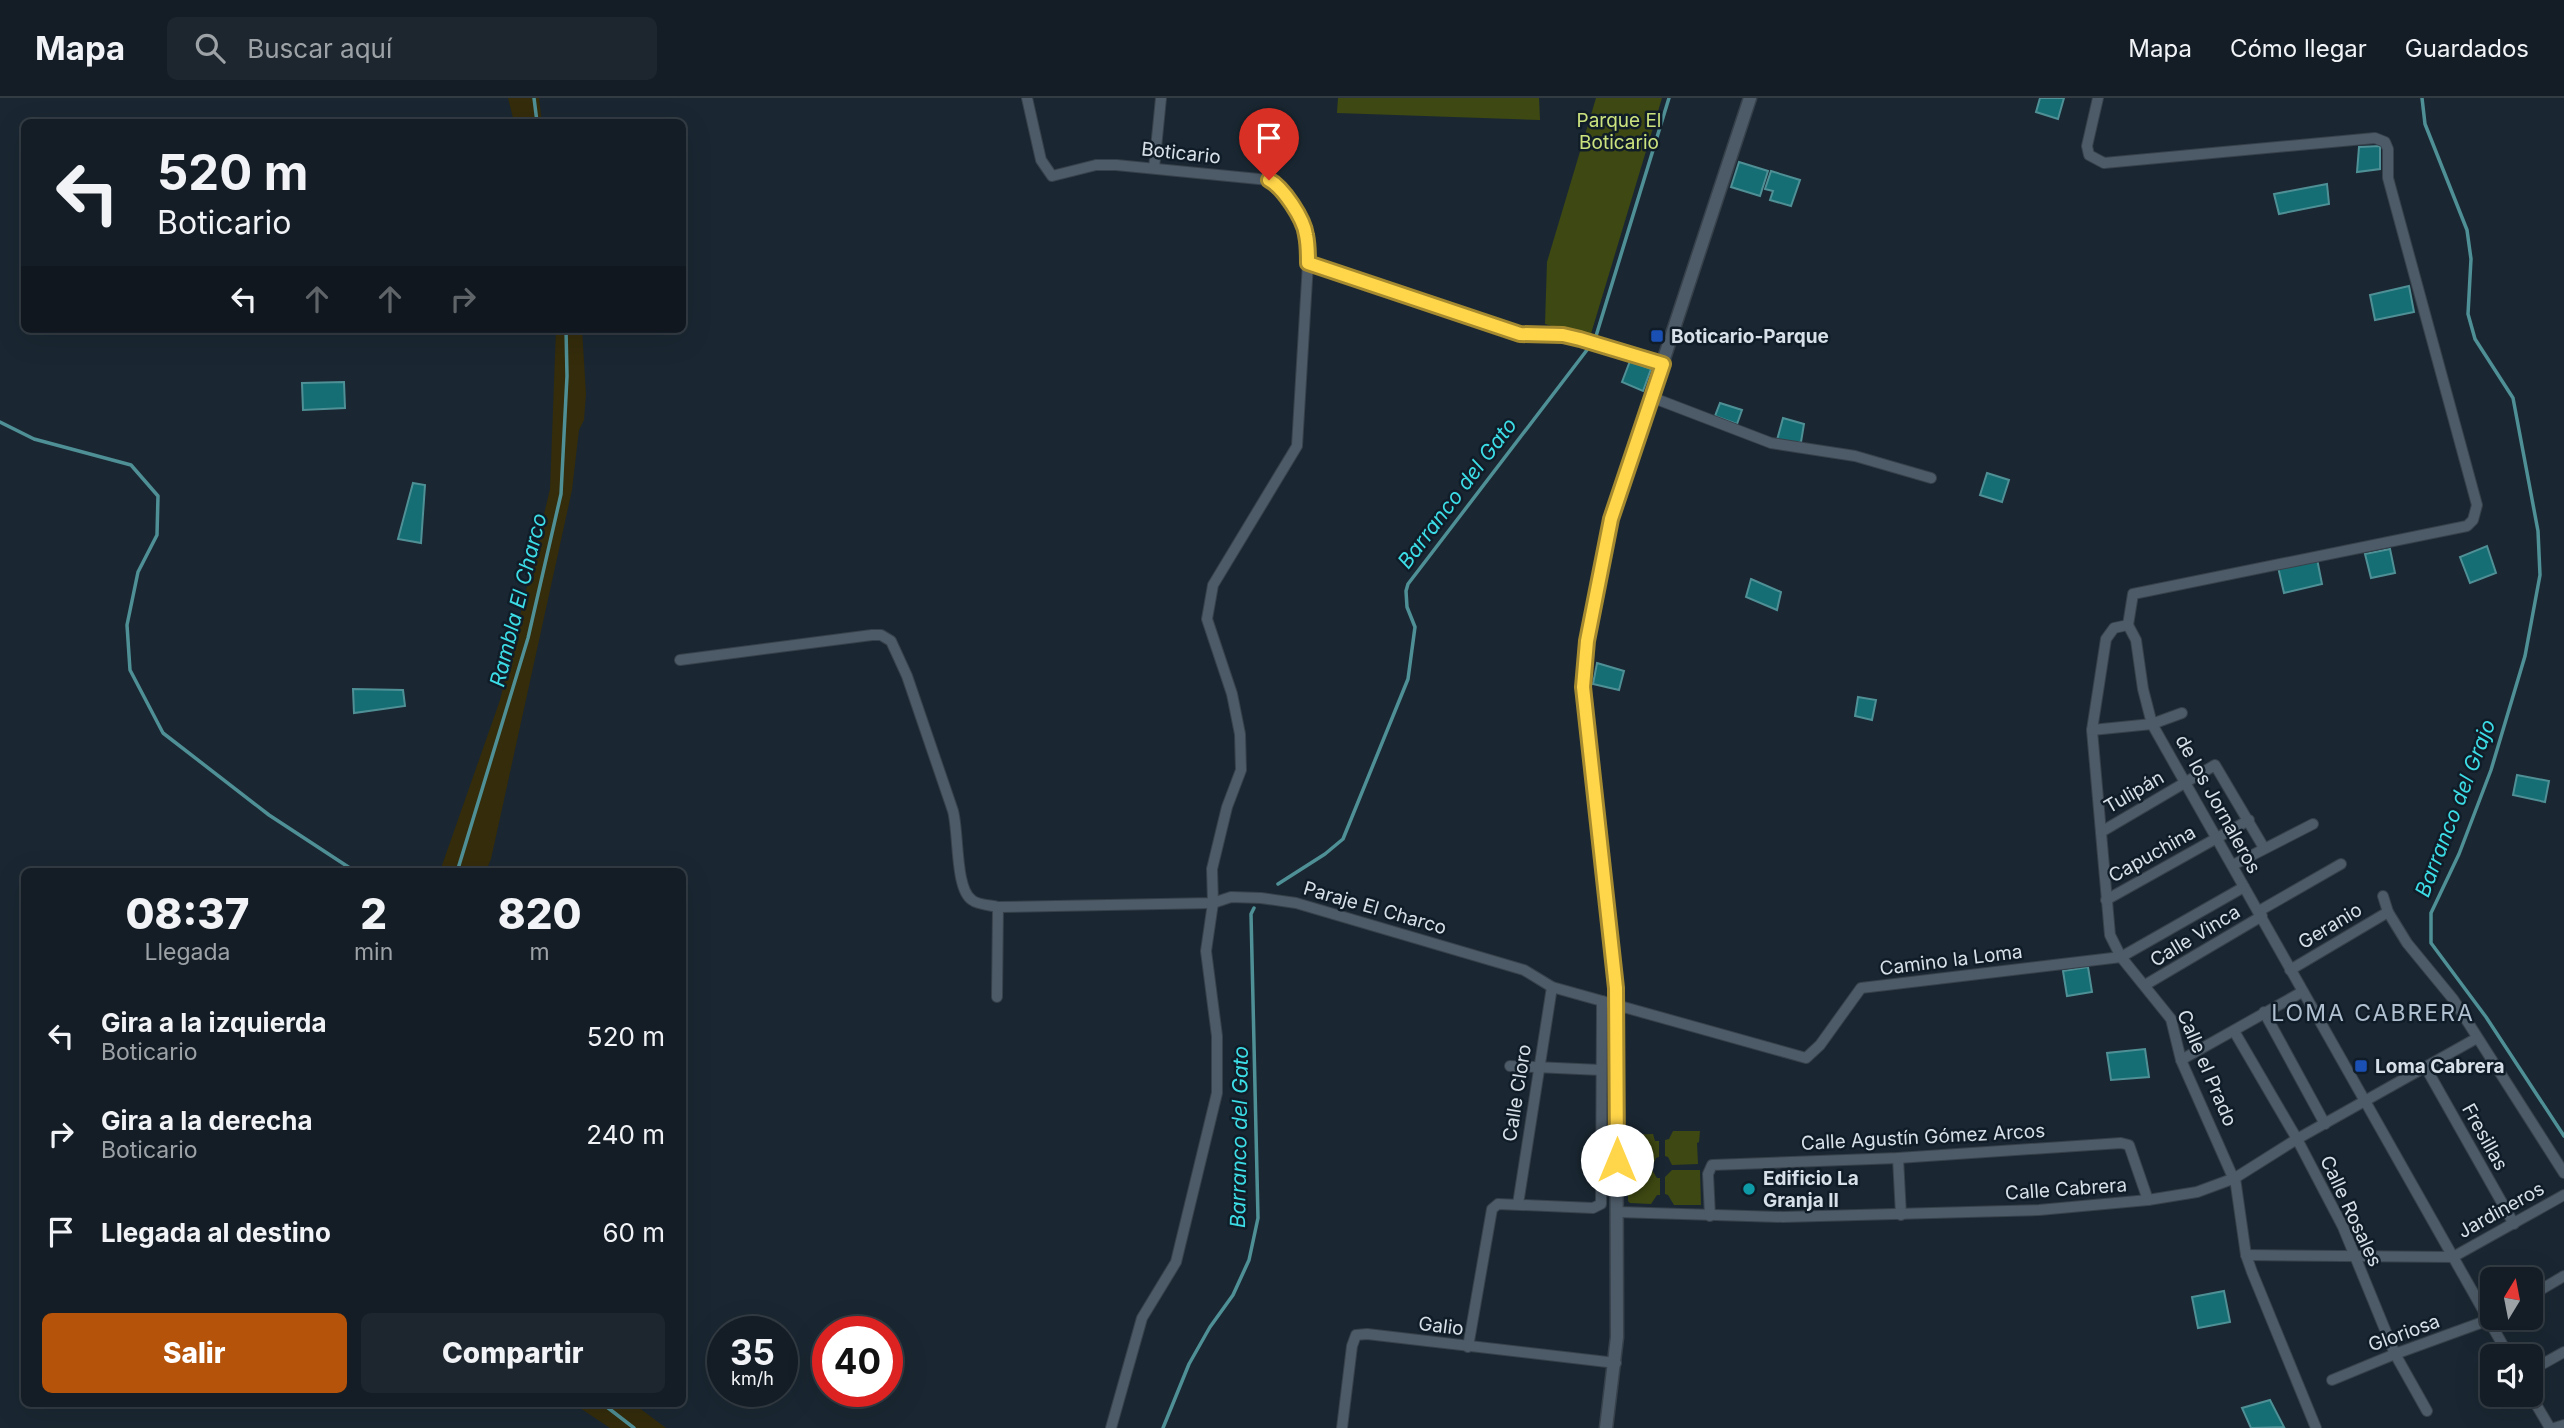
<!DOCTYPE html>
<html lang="es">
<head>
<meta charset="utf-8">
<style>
	:root { --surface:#141d26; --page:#1d262e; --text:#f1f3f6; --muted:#9da2a7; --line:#333b43; --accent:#b45309 }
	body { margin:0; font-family:Inter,sans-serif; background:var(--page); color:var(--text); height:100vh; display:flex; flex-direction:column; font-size:26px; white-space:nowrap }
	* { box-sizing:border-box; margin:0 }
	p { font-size:23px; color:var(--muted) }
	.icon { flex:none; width:38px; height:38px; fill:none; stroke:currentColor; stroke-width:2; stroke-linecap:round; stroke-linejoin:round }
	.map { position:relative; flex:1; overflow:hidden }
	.sheet { position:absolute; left:21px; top:770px; width:665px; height:539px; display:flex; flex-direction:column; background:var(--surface); border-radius:10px; box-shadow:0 7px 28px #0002,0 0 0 2px var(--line) }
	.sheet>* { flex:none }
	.guide { position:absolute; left:21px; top:21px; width:665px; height:214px; border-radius:10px; box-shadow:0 7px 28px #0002,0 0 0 2px var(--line); background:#141d26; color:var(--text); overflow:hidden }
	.needle { width:46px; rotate:10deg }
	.tools { position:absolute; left:2480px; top:1169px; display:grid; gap:14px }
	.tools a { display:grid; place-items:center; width:63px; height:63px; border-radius:10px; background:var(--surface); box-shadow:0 7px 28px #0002,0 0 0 2px var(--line); font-size:35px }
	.speed { position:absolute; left:707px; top:1218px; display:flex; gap:14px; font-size:35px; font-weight:700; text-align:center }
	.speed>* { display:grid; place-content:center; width:91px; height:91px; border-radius:50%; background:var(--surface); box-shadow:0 7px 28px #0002,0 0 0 2px var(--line); line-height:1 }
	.speed small { font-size:18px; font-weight:400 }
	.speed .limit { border:10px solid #d22; background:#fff; color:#111 }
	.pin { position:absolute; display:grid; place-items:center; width:60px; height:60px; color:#fff; margin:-72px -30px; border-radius:50% 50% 50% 0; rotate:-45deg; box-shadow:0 0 7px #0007 }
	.pin .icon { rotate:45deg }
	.me { position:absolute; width:77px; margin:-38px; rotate:0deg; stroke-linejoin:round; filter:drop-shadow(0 0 5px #0008) }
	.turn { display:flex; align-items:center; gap:24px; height:147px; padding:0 21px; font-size:32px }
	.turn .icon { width:91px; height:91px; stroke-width:2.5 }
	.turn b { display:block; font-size:49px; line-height:60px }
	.lanes { display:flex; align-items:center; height:66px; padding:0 21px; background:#0003; justify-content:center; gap:35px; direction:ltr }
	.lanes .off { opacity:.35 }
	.eta { display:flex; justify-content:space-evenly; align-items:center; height:119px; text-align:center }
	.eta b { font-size:42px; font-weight:800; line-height:49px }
	.action { display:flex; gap:14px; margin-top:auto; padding:14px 21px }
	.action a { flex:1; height:80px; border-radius:10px; background:var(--accent); color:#fff; font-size:28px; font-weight:800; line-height:80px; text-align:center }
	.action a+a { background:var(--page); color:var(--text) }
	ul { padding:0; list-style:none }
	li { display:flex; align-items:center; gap:21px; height:98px; padding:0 21px }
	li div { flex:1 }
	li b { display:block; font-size:26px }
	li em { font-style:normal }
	header { display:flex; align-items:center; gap:42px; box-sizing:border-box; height:98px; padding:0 35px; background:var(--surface); border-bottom:2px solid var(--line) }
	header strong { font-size:33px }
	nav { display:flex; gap:38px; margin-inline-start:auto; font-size:24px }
	.search { width:490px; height:63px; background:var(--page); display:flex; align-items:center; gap:18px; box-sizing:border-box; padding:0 24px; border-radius:10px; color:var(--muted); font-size:26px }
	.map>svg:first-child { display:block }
	.green { fill:#3e4812 }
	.sand { fill:#342c0b }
	.water { fill:#156e73; stroke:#4f9096; stroke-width:2 }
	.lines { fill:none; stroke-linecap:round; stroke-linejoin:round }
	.stream { stroke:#4f9096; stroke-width:3.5 }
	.street-casing { stroke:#37414b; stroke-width:12 }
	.secondary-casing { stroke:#37414b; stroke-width:15 }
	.street { stroke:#4d5b68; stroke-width:10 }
	.secondary { stroke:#4d5b68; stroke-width:12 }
	.route-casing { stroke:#a68a30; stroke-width:18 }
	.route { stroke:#ffd54a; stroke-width:12 }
	.transit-dot { fill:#1a4fb4; stroke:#101d28; stroke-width:2.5 }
	.culture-dot { fill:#0f9aa8; stroke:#101d28; stroke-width:2.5 }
	.labels { text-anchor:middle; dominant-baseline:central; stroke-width:5; stroke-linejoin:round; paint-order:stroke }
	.park-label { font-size:19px; fill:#cce27e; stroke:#101d28 }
	.street-label { font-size:19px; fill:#d7e0e8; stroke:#101d28 }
	.poi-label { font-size:19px; font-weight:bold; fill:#d7e0e8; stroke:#101d28; text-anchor:start }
	.water-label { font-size:21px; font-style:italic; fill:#3cdde6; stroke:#101d28 }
	.quarter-label { font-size:23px; letter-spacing:2px; fill:#b0c0d0; stroke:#101d28 }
</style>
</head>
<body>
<header>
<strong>Mapa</strong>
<div class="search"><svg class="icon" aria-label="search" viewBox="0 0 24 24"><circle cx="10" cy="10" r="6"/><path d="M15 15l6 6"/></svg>Buscar aquí</div>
<nav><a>Mapa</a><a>Cómo llegar</a><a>Guardados</a></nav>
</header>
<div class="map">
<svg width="2564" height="1330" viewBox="0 0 2564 1330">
	<rect width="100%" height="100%" fill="#1a2732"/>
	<g class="green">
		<path d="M1338 0H1539L1540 22 1337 15Z"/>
		<path d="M1596 0H1662L1590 239 1545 226 1547 164Z"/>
		<path d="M1673 1033H1700L1699 1044 1697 1045 1698 1066 1672 1067 1668 1059 1665 1058V1042L1669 1041Z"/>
		<path d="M1653 1036 1655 1043H1659V1059L1656 1060 1653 1067 1628 1066 1629 1037Z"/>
		<path d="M1628 1072H1652L1657 1080H1660V1097H1657L1651 1106 1630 1105 1628 1103Z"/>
		<path d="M1672 1072H1700L1701 1107H1674L1668 1097 1665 1096V1079Z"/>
	</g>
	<g class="sand">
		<path d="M508 0H539L542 24H514Z"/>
		<path d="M556 231H582L586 296 584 322 579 332 572 392 491 761 486 773H440L500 602 550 391Z"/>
		<path d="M574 1306H634L666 1330H610Z"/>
	</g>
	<g class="water">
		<path d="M2040 0H2064L2058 21 2036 14Z"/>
		<path d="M2380 48V71L2357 74 2359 49Z"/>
		<path d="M1739 64 1768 73 1760 98 1731 89Z"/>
		<path d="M1771 73 1800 82 1791 108 1770 102 1773 93 1765 91Z"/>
		<path d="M2327 86 2329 106 2279 116 2274 96Z"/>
		<path d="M2409 188 2414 214 2375 222 2370 197Z"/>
		<path d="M1630 263 1651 271 1643 293 1622 284Z"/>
		<path d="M344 284 345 310 303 312 302 285Z"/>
		<path d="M1720 305 1742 312 1737 326 1715 318Z"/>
		<path d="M1783 320 1804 326 1801 344H1787L1777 342Z"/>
		<path d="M1987 375 2009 382 2002 404 1980 397Z"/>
		<path d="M413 385 425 387 421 445 398 441Z"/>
		<path d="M2487 448 2496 475 2470 485 2460 459Z"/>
		<path d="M2390 451 2395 475 2371 480 2365 456Z"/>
		<path d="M2317 461 2322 486 2284 495 2278 469Z"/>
		<path d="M1751 481 1781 494 1777 512 1746 499Z"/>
		<path d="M1597 565 1624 573 1619 592 1593 586Z"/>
		<path d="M353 591 403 592 405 608 354 615Z"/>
		<path d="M1858 599 1876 602 1872 622 1855 618Z"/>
		<path d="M2517 677 2549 683 2545 704 2513 697Z"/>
		<path d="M2088 869 2092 894 2067 898 2063 873Z"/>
		<path d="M2145 951 2149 979 2111 982 2107 955Z"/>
		<path d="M2224 1193 2230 1224 2198 1230 2192 1199Z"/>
		<path d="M2270 1302 2284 1329 2251 1330 2242 1310Z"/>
	</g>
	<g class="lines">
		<g class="stream">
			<path d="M534 0 537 24"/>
			<path d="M2422 0 2425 26 2467 132 2471 161 2468 216 2475 241 2513 300 2538 433 2540 477 2525 558 2491 672 2459 756 2431 815V845L2486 919 2564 1038"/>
			<path d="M1596 238 1669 0"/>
			<path d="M0 324 34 341 131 367 158 398 157 437 138 474 127 527 130 572 163 635 269 717 356 774"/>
			<path d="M457 774 528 540 561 396 567 278 566 231"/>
			<path d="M1278 786 1325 756 1343 741 1408 581 1415 529 1407 509 1406 493 1408 486 1590 248"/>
			<path d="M603 1306 634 1330"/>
			<path d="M1163 1330 1189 1266 1210 1229 1233 1197 1249 1162 1258 1120 1251 816 1254 810"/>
		</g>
		<g class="street-casing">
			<g id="street">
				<path d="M1027 0 1041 62 1052 78 1096 67H1116L1269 82C1285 90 1303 119 1307 137 1308 146 1308 156 1308 165L1519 235 1563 237 1580 241 1663 266"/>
				<path d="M2098 0 2087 48 2089 57 2104 65 2375 40 2385 44 2388 51V80L2477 407 2473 422 2467 428 2133 496 2128 527 2114 530 2106 541 2092 632 2110 837 2121 859 2171 921 2181 962 2231 1075 2235 1080 2246 1157 2252 1174 2316 1330"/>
				<path d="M1154 70 1161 0"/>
				<path d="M1651 299 1771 345 1855 358 1931 380"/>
				<path d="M2128 527 2136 542 2143 591 2152 626 2509 1258"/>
				<path d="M680 562 872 537H881L891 543 907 578 953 713C959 735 955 791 972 802 978 807 990 807 998 809"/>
				<path d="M2092 632 2152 626 2182 615"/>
				<path d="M2101 734 2215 667 2264 750"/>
				<path d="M2233 767 2313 726"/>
				<path d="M2383 798 2388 814 2407 845 2453 901 2564 1075"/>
				<path d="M2106 802 2249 722"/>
				<path d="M2259 813 2341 766"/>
				<path d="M2290 872 2388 814"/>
				<path d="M2145 887 2262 818"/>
				<path d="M997 899 998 809 1213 805 1231 799 1261 800 1296 805 1524 872 1552 889 1806 960 1820 947 1861 890 2121 859 2244 789"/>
				<path d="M2264 914 2325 1026"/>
				<path d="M2234 933 2297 1041 2343 1129 2395 1256 2427 1313"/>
				<path d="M2181 962 2302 894"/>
				<path d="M1510 968 1601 972"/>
				<path d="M2426 970 2514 1126"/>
				<path d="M1898 1060 1901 1117"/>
				<path d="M1518 1106 1552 889"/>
				<path d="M1617 1114 1783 1119 2039 1112 2148 1102 2197 1094 2235 1080 2297 1041 2477 940"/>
				<path d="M1710 1118 1708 1076 1712 1067 1898 1060 2121 1045 2129 1047 2148 1102"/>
				<path d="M2246 1157 2453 1159 2564 1097"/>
				<path d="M2530 1198 2564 1178"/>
				<path d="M1468 1249 1492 1111 1498 1106 1593 1110 1601 1106 1602 903"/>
				<path d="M2530 1273 2564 1254"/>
				<path d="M2332 1282 2395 1256 2494 1220"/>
				<path d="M2530 1296 2550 1330"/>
				<path d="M1111 1330 1142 1220 1176 1164 1217 995V938L1206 853 1213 805 1212 771 1227 709 1241 672 1240 636 1232 596 1207 521 1213 487 1297 348 1308 165"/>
				<path d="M1342 1330 1352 1248 1356 1237 1367 1236 1616 1265"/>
				<path d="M2554 1330 2564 1327"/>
			</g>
		</g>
		<g class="secondary-casing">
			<path id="secondary" d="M1606 1330 1617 1239 1616 890 1583 589 1587 543 1611 421 1750 0"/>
		</g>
		<use href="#street" class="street"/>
		<use href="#secondary" class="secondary"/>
	</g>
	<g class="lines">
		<g class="route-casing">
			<path id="route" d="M1269 82C1283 89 1304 121 1306 137 1308 146 1308 156 1308 165L1520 236 1563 237 1580 241 1663 266 1611 421 1587 543 1583 589 1616 890 1617 1062"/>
		</g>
		<use href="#route" class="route"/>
	</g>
	<g class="transit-dot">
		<rect x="1650" y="231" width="14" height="14" rx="3.5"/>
		<rect x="2354" y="961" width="14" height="14" rx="3.5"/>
	</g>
	<circle class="culture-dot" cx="1749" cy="1091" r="7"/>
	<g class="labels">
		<g class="park-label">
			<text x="1619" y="22">Parque El<tspan x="1619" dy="22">Boticario</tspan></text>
		</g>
		<g class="street-label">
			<text transform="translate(1181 55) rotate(6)">Boticario</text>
			<text transform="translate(2134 694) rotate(-30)">Tulipán</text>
			<text transform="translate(2218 706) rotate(61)">de los Jornaleros</text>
			<text transform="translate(2152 756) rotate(-29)">Capuchina</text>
			<text transform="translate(1375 810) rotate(16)">Paraje El Charco</text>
			<text transform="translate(2330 828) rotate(-31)">Geranio</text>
			<text transform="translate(2195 838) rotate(-31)">Calle Vinca</text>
			<text transform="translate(1951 862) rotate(-7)">Camino la Loma</text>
			<text transform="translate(2207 970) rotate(67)">Calle el Prado</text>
			<text transform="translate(1517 995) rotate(-81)">Calle Cloro</text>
			<text transform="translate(1923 1039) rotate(-3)">Calle Agustín Gómez Arcos</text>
			<text transform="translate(2485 1039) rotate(61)">Fresillas</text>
			<text transform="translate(2066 1091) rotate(-4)">Calle Cabrera</text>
			<text transform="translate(2501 1112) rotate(-29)">Jardineros</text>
			<text transform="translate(2351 1113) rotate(65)">Calle Rosales</text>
			<text transform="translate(1441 1228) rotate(7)">Galio</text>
			<text transform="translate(2404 1235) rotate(-20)">Gloriosa</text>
		</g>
		<g class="poi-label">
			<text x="1671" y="238">Boticario-Parque</text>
			<text x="2375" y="968">Loma Cabrera</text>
			<text x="1763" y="1080">Edificio La<tspan x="1763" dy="22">Granja II</tspan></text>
		</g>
		<g class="water-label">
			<text transform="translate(1457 395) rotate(-53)">Barranco del Gato</text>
			<text transform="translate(518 502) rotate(-76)">Rambla El Charco</text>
			<text transform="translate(2455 710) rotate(-69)">Barranco del Grajo</text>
			<text transform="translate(1239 1039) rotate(-89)">Barranco del Gato</text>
		</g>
		<g class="quarter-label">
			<text x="2373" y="915">LOMA CABRERA</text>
		</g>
	</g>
</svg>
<div class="tools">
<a><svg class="needle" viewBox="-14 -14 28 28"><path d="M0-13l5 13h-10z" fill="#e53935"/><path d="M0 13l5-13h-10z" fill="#9da2a7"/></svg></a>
<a><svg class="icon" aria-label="sound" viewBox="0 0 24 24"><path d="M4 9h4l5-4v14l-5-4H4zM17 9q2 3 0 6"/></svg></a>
</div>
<div class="speed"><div>35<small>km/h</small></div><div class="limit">40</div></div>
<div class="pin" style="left:1269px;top:82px;background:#d93025"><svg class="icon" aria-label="arrive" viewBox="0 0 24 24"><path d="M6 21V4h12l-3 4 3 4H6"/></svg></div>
<svg class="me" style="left:1617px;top:1062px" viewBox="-20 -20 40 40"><circle r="19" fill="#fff"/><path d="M0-13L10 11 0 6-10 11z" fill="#ffd54a"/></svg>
<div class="guide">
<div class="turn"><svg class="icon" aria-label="left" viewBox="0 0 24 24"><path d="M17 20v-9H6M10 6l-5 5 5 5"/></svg><div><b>520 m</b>Boticario</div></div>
<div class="lanes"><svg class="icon" aria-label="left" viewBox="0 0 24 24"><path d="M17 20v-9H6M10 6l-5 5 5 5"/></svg><svg class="icon off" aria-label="ahead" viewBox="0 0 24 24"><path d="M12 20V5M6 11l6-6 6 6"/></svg><svg class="icon off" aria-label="ahead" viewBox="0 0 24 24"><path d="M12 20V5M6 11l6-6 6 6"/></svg><svg class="icon off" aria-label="right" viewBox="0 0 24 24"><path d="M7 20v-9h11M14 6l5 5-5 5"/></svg></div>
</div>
<section class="sheet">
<div class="eta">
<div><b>08:37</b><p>Llegada</p></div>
<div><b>2</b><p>min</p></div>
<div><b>820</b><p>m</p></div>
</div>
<ul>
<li><svg class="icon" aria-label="left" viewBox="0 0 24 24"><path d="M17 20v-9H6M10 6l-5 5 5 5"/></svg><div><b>Gira a la izquierda</b><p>Boticario</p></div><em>520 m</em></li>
<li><svg class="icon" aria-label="right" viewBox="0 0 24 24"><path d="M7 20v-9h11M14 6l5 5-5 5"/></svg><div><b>Gira a la derecha</b><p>Boticario</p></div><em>240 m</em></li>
<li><svg class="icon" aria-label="arrive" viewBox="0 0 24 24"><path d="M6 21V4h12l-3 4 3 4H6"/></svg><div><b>Llegada al destino</b></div><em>60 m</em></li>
</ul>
<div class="action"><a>Salir</a><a>Compartir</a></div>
</section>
</div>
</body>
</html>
